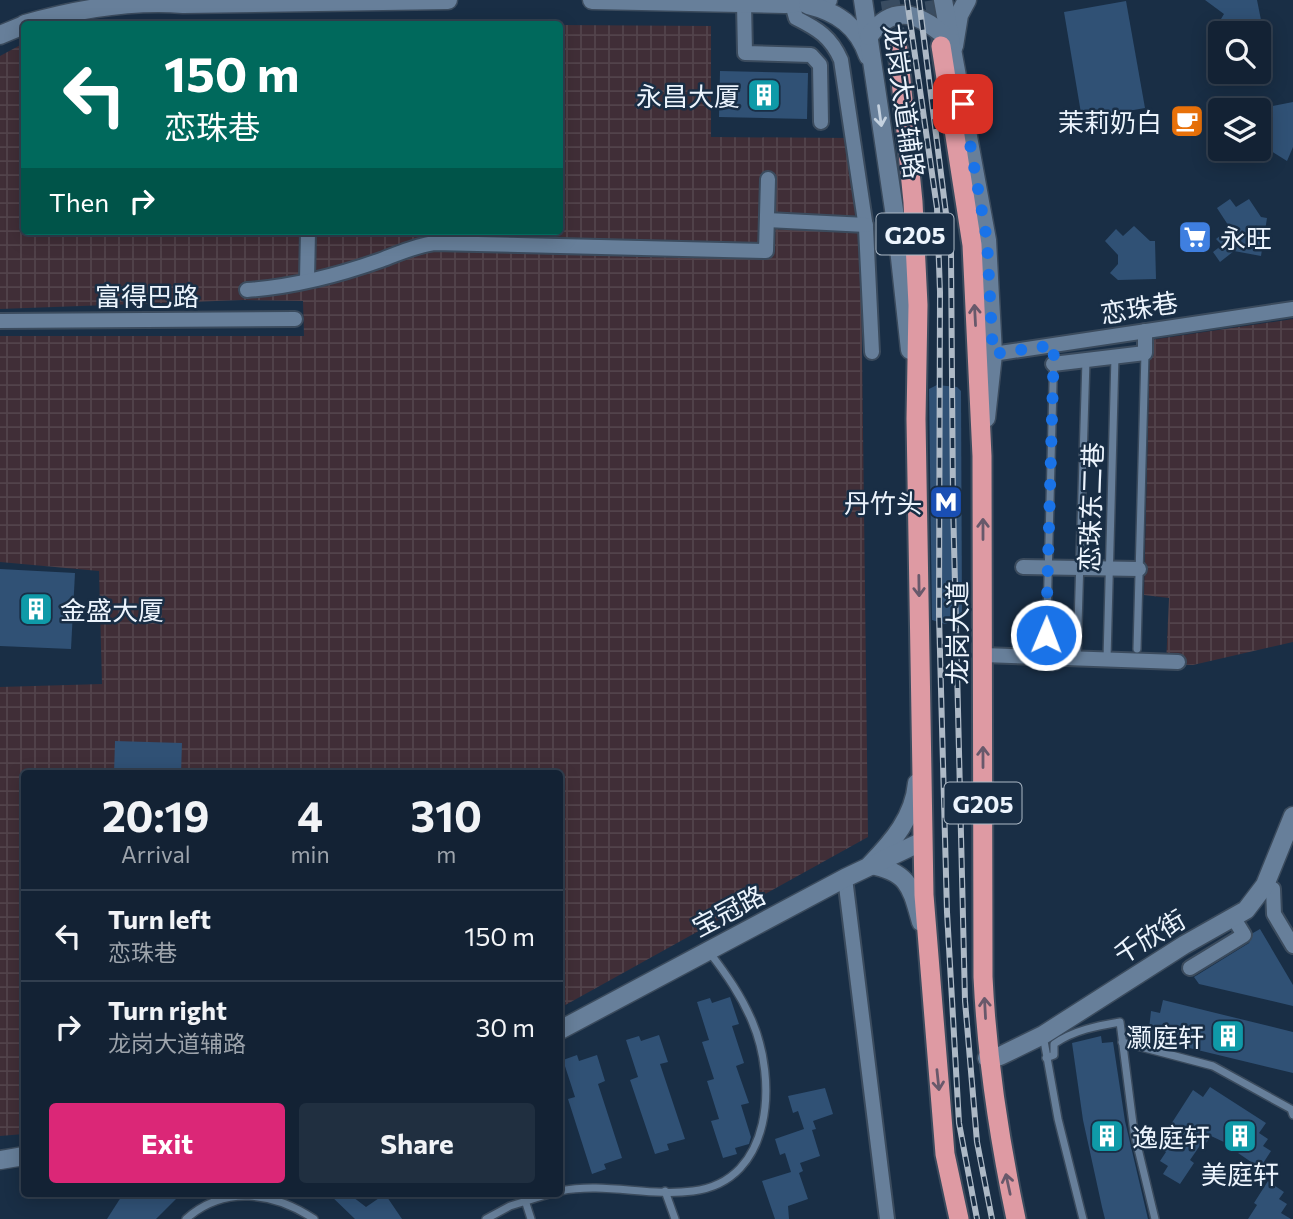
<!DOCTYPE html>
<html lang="en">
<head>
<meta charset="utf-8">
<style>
	:root { --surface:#132234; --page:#202f40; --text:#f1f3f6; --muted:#9da4ac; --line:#323f4f; --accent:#db2777 }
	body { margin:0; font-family:Commissioner,"Noto Sans SC",sans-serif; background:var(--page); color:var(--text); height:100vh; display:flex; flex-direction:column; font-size:26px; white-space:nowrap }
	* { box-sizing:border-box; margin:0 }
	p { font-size:23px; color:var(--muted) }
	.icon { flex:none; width:38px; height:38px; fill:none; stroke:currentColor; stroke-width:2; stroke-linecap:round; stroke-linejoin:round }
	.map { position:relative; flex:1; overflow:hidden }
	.drawer { position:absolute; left:21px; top:770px; width:542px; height:427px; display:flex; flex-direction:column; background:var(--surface); border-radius:7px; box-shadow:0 4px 18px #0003,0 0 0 2px var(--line) }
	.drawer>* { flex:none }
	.guide { position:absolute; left:21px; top:21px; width:542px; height:214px; border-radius:7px; box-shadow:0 4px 18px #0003,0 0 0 2px var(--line); background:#00695c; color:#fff; overflow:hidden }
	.tools { position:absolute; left:1208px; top:21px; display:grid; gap:14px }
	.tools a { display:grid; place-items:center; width:63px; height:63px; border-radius:7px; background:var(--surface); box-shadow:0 4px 18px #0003,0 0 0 2px var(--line); font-size:35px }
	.pin { position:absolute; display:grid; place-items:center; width:60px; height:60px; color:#fff; margin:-30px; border-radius:14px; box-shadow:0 4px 10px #0006 }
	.me { position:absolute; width:77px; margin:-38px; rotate:1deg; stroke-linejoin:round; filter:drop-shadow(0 0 5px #0008) }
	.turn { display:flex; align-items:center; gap:24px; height:147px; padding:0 28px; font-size:32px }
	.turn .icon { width:91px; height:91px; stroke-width:2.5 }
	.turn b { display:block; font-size:49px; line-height:60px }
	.then { display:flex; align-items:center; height:66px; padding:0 28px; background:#0003; gap:14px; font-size:26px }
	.eta { display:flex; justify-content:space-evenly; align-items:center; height:119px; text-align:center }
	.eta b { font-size:42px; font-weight:700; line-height:49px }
	.button { display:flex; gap:14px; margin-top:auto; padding:14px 28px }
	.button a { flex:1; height:80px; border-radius:7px; background:var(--accent); color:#fff; font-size:28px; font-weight:700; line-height:80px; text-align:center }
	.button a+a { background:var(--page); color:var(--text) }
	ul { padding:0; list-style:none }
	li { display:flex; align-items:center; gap:21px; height:91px; padding:0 28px; border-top:2px solid var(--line) }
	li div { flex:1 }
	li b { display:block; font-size:26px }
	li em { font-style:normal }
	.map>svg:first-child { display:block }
	.industrial { fill:url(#industrial-grid) }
	.building { fill:#305175 }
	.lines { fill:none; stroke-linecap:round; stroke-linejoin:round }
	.trunk-tunnel { stroke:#394c61; stroke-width:19; stroke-dasharray:19 10; stroke-linecap:butt }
	.service-casing { stroke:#3b4b5d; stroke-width:10 }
	.minor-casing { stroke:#3b4b5d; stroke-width:18 }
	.tertiary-casing { stroke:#3b4b5d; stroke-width:21 }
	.secondary-casing { stroke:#3b4b5d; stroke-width:21 }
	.trunk-casing { stroke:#3b4b5d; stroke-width:23 }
	.service { stroke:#677f9a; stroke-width:7 }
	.minor { stroke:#677f9a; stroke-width:14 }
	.tertiary { stroke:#677f9a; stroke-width:18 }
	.secondary { stroke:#677f9a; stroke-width:18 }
	.trunk { stroke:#de9aa3; stroke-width:19 }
	.rail-casing { stroke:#adb9c6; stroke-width:6 }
	.rail { stroke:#192e45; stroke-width:3.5; stroke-dasharray:10; stroke-linecap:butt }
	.oneway { stroke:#c4d1df }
	.oneway2 { stroke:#68596b }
	.route { stroke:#1a73e8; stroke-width:12; stroke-dasharray:0 21.6 }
	.labels { text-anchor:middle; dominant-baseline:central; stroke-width:5; stroke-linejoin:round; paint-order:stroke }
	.shield { fill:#192e45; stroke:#adb9c6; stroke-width:2 }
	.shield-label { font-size:24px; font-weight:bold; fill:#ecf4fd }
	.poi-label { font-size:26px; fill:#ecf4fd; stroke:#192e45; text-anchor:end }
	.street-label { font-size:26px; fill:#ecf4fd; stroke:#192e45 }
</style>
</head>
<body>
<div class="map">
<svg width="1293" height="1219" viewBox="0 0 1293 1219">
	<defs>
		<pattern id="industrial-grid" width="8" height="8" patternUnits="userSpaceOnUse" patternTransform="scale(1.75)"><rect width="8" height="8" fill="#402e37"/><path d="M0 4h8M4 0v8" fill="none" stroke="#52434b"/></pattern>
	</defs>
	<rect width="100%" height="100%" fill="#192e45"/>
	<g class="industrial">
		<path d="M560 25 711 26V137L850 138 861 265 868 837 560 1008V774H24V1134L0 1136V687L102 684 99 571 0 562V336H304L303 301 243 300 0 309V56L24 43V231H560Z"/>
		<path d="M1293 319V642L1193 665 1166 664 1169 598 1144 595 1150 340Z"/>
	</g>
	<g class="building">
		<path d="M1205 0H1257L1263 30 1251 33H1222L1215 29 1224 14Z"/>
		<path d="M1126 1 1145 108 1082 119 1064 12Z"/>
		<path d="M720 71 808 73 807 119 719 117Z"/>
		<path d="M1254 96 1268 107 1293 102V147L1287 161 1271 151 1266 159 1256 153 1258 133 1264 124 1258 120V110H1244Z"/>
		<path d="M1230 199 1236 207 1249 199 1261 217 1267 218 1261 256 1234 251 1220 262 1213 252 1222 245 1216 239 1230 228 1217 208Z"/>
		<path d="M1134 226 1150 241H1155L1156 279 1118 280 1110 273 1118 264V255L1105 241 1116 229 1123 236Z"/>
		<path d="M937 385 957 387 961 391 962 618 945 624 932 620 929 389Z"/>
		<path d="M0 569 75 573 71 649 0 646Z"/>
		<path d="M115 741 182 743 181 774H114Z"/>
		<path d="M1260 929 1293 985V1006L1199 984 1194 977 1249 943 1253 933Z"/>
		<path d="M730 997 739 1024 732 1026 744 1063 736 1066 749 1103 741 1105 751 1137 749 1144 735 1148 737 1154 723 1158 711 1121 719 1119 707 1081 714 1079 702 1042 709 1040 697 1002 710 998 712 1003Z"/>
		<path d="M1163 1000 1293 1032V1073L1148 1038 1151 1011 1160 1013Z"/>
		<path d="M659 1035 668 1062 660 1064 685 1139 667 1144 669 1150 655 1154 630 1080 638 1077 626 1040 639 1036 641 1041Z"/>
		<path d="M1101 1036 1102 1043 1113 1042 1125 1121 1148 1219H1105L1102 1207 1083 1120 1072 1043Z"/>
		<path d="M577 1055 579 1061 597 1055 605 1081 598 1084 622 1158 604 1164 606 1169 592 1174 568 1099 575 1097 563 1060Z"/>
		<path d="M1210 1087 1266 1123 1259 1133 1268 1139 1263 1146 1271 1151 1260 1168 1238 1153 1241 1150 1211 1136 1204 1146 1201 1144 1190 1160 1194 1163 1180 1184 1163 1174 1168 1166 1160 1161 1166 1152 1157 1146 1193 1090 1203 1097Z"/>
		<path d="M825 1088 833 1114 813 1121 816 1129 812 1130 820 1156 800 1163 803 1171 799 1173 808 1199 788 1206 789 1219H775L762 1181 791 1172 785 1153 780 1155 775 1139 804 1129 798 1111 793 1113 788 1096Z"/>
		<path d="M1268 1181 1284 1192 1279 1199 1287 1204 1281 1213 1291 1219H1248L1257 1205 1254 1203Z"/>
		<path d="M123 1194H181L156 1219H107Z"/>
		<path d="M329 1194H349L366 1207 385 1194 402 1219H355Z"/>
	</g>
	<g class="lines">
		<g class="trunk-tunnel">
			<path d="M890 0 898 50"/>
			<path d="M934 0 941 45"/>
		</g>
		<g class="service-casing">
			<g id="service">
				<path d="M1137 649 1145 353"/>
				<path d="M1046 657 1054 345"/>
				<path d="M1077 658 1086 360"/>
				<path d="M1107 659 1115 356"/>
				<path d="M1043 1035 1058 1119 1083 1219"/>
				<path d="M1122 1042 1213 1066 1291 1109 1293 1115"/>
				<path d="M1046 1058 1054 1055V1044C1074 1030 1097 1026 1120 1022L1134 1132 1155 1219"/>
				<path d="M560 1191C605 1182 649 1197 693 1191 774 1181 777 1079 752 1021 741 995 726 974 710 953"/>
				<path d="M665 1191 675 1219"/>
				<path d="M523 1194 531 1219"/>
				<path d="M186 1219C224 1185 274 1192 314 1219"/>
				<path d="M486 1219 510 1206 549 1194"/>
			</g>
		</g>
		<g class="minor-casing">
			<g id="minor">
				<path d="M744 3 745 53 811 55 820 65 821 122"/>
				<path d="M792 4 796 18C818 29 831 37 841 60L866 228 872 352"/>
				<path d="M767 220 866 225"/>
				<path d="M307 280 308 231"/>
				<path d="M247 290C291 287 339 275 381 260 400 253 414 246 434 243L766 251 768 179"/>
				<path d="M0 321 295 319"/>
				<path d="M993 354 1293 309"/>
				<path d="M1053 364 1145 353V331"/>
				<path d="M1023 567 1139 569"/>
				<path d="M983 655 1178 662"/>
				<path d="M845 878 887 1219"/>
				<path d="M1265 885 1273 889 1274 914 1293 946"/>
				<path d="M1190 968 1244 935 1233 917"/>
			</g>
		</g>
		<g class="tertiary-casing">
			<g id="tertiary">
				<path d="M592 0 785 4 828 0"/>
				<path d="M808 5C837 12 858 26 868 56"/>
				<path d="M25 24C77 9 129 0 183 4L448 0"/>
				<path d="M0 35 24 25"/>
				<path d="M954 46 959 15 967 0"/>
				<path d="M917 783C914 817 893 841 870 865 909 872 911 887 921 922"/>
				<path d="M560 1030 845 878 923 841"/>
				<path d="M987 1058 1000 1056 1043 1035 1184 945 1246 910 1265 885 1293 816"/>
				<path d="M0 1160 24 1156"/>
			</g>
		</g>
		<g class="secondary-casing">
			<g id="secondary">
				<path d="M863 0 897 230 910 350"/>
				<path d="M943 0 987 240 993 354 986 418"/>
				<path d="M869 36C896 0 921 15 951 41"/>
			</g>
		</g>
		<g class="trunk-casing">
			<g id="trunk">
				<path d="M941 46 972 245 982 456 983 977C987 1060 999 1138 1016 1219"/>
				<path d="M898 50 913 202 918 305 916 419 924 895 945 1154 959 1219"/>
			</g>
		</g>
		<use href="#service" class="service"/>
		<use href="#minor" class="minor"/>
		<use href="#tertiary" class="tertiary"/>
		<use href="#secondary" class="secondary"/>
		<use href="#trunk" class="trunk"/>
		<g class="rail-casing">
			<g id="rail">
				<path d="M907 0 937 208 940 292 939 615 947 912 959 1123 977 1219"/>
				<path d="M919 0 951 253 953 502 965 1001 977 1142 992 1219"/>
			</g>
		</g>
		<use href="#rail" class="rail"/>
	</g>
	<defs><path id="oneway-shaft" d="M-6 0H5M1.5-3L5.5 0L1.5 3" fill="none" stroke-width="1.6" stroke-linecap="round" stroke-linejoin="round" transform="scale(1.75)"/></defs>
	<use class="oneway" href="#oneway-shaft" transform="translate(880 116) rotate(82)"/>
	<g class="oneway2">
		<use href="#oneway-shaft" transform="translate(975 315) rotate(-93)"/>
		<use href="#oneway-shaft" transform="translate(983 529) rotate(-90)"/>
		<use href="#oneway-shaft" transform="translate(919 586) rotate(89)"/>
		<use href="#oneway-shaft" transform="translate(983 757) rotate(-90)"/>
		<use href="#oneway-shaft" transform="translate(985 1008) rotate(-93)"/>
		<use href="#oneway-shaft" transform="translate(938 1080) rotate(84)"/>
		<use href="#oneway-shaft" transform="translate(1008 1184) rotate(-102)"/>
	</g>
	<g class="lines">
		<path class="route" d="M963 104 987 240 993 354 1054 345 1046 635"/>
	</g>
	<defs>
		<g id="building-square" transform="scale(1.75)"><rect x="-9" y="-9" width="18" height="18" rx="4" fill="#0f9aa8" stroke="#192e45"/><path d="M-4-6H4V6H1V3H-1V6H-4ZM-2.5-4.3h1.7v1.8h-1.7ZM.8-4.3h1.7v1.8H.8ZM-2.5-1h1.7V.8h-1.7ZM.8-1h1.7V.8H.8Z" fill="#fff"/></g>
		<g id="cafe-square" transform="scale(1.75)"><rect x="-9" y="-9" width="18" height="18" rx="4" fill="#e8710a" stroke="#192e45"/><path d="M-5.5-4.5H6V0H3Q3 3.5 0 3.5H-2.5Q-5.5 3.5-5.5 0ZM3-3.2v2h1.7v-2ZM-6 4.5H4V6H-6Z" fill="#fff"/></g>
		<g id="supermarket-square" transform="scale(1.75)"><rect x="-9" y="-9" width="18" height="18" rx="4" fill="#3f7fe0" stroke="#192e45"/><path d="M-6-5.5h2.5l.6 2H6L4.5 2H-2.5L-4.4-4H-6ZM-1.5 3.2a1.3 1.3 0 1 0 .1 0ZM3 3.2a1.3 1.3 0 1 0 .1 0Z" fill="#fff"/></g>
		<g id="metro-square" transform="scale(1.75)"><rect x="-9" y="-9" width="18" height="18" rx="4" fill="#1a4fb4" stroke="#192e45"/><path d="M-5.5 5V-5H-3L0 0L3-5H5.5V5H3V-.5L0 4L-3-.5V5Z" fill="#fff"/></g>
	</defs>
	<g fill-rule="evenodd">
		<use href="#building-square" x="764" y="95"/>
		<use href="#cafe-square" x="1187" y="121"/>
		<use href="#supermarket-square" x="1195" y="237"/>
		<use href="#metro-square" x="946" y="502"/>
		<use href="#building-square" x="36" y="609"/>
		<use href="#building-square" x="1228" y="1036"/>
		<use href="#building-square" x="1107" y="1136"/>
		<use href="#building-square" x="1240" y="1136"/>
	</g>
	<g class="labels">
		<g class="shield">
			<rect x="876.5" y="213.5" width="77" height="41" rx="5"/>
			<rect x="944.5" y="782.5" width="77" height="41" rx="5"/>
		</g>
		<g class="shield-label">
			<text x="915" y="234">G205</text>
			<text x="983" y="803">G205</text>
		</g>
		<g class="poi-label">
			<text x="740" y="95">永昌大厦</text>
			<text x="1162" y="121">茉莉奶白</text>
			<text x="1220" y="237" text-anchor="start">永旺</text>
			<text x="922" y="502">丹竹头</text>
			<text x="60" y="609" text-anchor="start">金盛大厦</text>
			<text x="1204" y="1036">灏庭轩</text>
			<text x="1132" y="1136" text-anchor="start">逸庭轩</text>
			<text x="1240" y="1173" text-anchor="middle">美庭轩</text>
		</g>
		<g class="street-label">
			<text transform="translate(905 101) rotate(82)">龙岗大道辅路</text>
			<text x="147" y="295">富得巴路</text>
			<text transform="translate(1139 307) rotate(-9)">恋珠巷</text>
			<text transform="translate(1090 507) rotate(-88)">恋珠东二巷</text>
			<text transform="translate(956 633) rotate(-90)">龙岗大道</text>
			<text transform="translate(728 910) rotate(-28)">宝冠路</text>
			<text transform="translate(1149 936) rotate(-31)">千欣街</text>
		</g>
	</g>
</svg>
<div class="tools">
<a><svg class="icon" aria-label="search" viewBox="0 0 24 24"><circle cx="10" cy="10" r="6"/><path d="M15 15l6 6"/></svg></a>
<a><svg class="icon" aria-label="layers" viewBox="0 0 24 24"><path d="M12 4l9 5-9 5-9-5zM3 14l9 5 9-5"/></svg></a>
</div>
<div class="pin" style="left:963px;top:104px;background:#d93025"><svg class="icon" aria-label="arrive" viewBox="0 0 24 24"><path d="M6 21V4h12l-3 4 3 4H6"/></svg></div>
<svg class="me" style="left:1046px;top:635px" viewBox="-20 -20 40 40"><circle r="17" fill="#1a73e8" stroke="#fff" stroke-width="3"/><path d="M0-11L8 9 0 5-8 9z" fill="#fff"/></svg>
<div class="guide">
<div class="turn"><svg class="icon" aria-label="left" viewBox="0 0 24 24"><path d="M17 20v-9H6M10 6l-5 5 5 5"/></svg><div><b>150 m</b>恋珠巷</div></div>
<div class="then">Then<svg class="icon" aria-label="right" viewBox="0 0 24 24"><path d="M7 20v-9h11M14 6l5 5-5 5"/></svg></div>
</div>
<section class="drawer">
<div class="eta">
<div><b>20:19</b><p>Arrival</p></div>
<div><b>4</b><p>min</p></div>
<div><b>310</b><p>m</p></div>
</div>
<ul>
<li><svg class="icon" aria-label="left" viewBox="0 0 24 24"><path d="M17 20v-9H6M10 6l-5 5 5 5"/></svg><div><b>Turn left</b><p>恋珠巷</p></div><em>150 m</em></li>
<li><svg class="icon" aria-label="right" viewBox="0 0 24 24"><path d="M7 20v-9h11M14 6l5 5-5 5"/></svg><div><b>Turn right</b><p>龙岗大道辅路</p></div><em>30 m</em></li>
</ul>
<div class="button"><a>Exit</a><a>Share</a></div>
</section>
</div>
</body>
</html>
